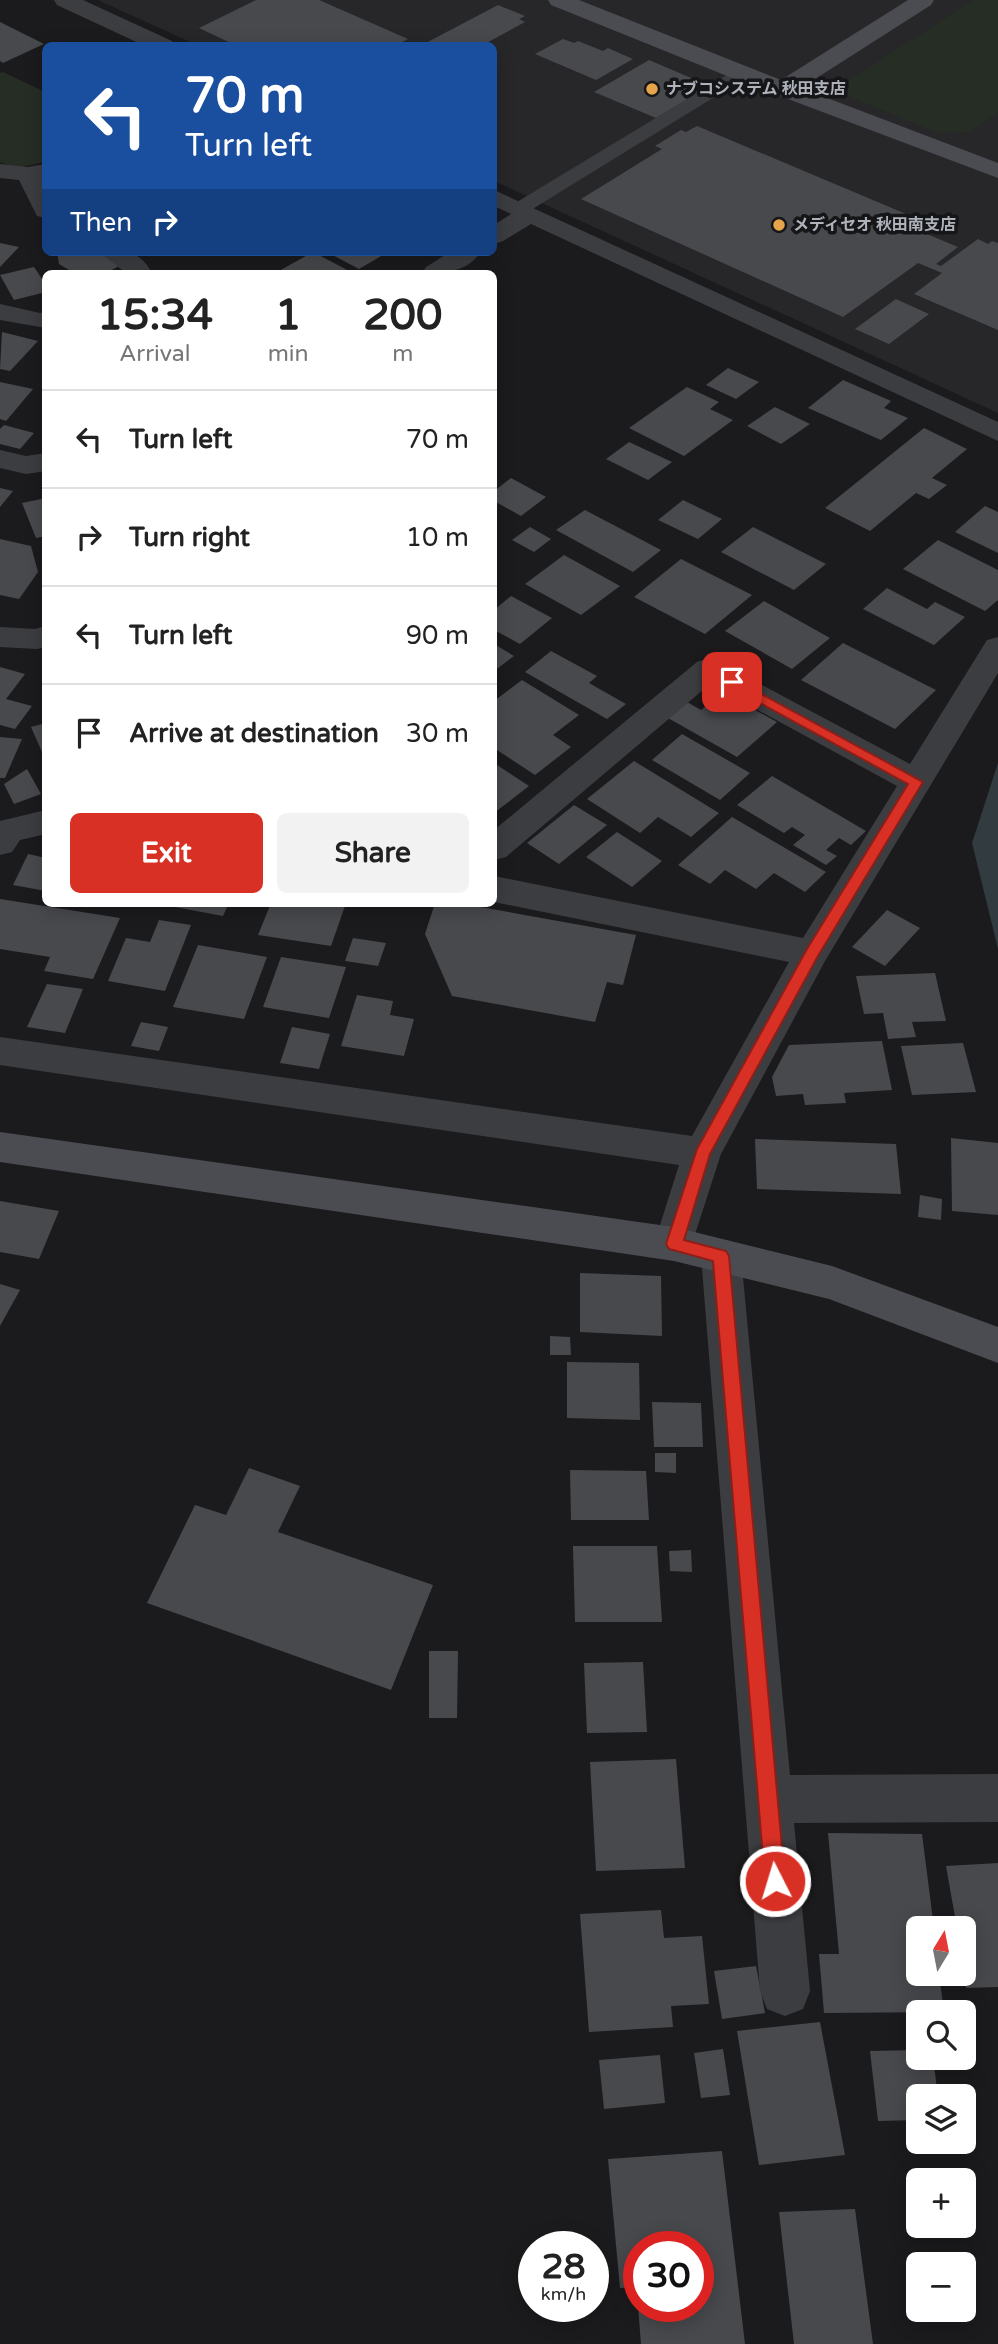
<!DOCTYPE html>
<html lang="en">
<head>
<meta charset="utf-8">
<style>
	:root { --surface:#fff; --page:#f2f2f2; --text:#222; --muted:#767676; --line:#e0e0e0; --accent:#d93025 }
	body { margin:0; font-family:"Varela Round","Noto Sans JP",sans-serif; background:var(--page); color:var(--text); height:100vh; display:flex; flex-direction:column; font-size:26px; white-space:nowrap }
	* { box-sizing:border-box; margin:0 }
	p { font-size:23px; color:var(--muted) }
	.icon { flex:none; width:38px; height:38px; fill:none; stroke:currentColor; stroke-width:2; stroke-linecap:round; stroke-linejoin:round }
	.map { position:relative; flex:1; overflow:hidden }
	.drawer { position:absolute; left:42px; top:270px; width:455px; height:637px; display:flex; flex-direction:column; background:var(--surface); border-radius:10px; box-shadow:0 4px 18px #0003 }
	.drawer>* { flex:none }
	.banner { position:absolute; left:42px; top:42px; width:455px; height:214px; border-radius:10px; box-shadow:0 4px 18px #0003; background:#1a4fa0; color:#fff; overflow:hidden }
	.needle { width:46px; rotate:10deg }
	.buttons { position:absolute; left:906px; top:1916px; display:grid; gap:14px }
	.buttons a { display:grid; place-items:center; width:70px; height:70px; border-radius:10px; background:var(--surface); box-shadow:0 4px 18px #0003; font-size:35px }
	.speed { position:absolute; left:518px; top:2231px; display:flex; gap:14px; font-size:35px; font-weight:700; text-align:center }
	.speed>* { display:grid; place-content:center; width:91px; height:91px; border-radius:50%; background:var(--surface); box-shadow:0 4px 18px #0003; line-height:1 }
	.speed small { font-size:18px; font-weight:400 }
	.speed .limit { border:10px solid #d22; background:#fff; color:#111 }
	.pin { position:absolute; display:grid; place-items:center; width:60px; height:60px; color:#fff; margin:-30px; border-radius:14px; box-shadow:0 4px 10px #0006 }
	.me { position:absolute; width:77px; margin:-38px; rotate:355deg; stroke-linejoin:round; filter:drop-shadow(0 0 5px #0008) }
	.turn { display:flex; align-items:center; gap:24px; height:147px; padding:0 28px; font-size:32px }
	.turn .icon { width:91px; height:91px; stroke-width:2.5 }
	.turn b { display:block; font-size:49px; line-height:60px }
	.then { display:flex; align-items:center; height:66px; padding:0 28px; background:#0003; gap:14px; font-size:26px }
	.eta { display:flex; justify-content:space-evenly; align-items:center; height:119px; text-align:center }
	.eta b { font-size:42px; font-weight:800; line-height:49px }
	.cta { display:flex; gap:14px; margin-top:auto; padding:14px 28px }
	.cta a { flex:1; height:80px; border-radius:10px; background:var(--accent); color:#fff; font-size:28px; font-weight:800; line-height:80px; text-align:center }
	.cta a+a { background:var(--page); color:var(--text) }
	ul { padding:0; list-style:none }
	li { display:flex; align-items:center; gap:21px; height:98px; padding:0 28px; border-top:2px solid var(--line) }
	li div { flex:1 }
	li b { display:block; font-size:26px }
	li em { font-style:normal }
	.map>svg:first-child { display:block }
	.built { fill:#27272a }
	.green { fill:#252d25 }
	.water { fill:#313b40 }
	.building { fill:#48494d }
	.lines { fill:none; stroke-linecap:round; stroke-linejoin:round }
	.lane { fill:#3c3d41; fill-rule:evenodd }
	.street { fill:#3c3d41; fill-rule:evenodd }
	.secondary { fill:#4a4c51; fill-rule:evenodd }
	.route { fill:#d93025; stroke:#8d1f18; stroke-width:2 }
	.poi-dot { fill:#e6a54a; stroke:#161618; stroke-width:2.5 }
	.labels { text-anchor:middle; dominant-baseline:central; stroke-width:7; stroke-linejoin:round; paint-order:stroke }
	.far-poi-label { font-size:16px; font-weight:bold; fill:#aeb3bb; stroke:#161618; text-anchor:start }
</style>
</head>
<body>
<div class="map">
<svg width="998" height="2344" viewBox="0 0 998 2344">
	<rect width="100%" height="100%" fill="#1b1b1d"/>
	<path class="built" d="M98 0H998V413L494 181V46L197 45Z"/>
	<g class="green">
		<path d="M974 0H998V112L970 132 938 133 848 96 846 82Z"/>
		<path d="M3 72 45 92 44 162 16 168 0 162V73Z"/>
	</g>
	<path class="water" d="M998 763V949L972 843Z"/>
	<g class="building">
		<path d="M256 0H319L408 39 395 46H237L199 28Z"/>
		<path d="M498 5 525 16 519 19 525 22 481 46H420Z"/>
		<path d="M0 22 44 44 3 63 0 61Z"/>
		<path d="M563 39 574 43 578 41 603 51 608 48 633 59 596 80 535 54Z"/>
		<path d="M649 60 710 86 656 118 594 92Z"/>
		<path d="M697 126 925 222 915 229 958 247 936 264 941 266 978 239 988 244 992 241 998 243V330L914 294 942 273 918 263 843 317 581 199 662 149 655 146 681 130 686 132Z"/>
		<path d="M0 243 19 247 0 267Z"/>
		<path d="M57 252H101L123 264 106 273H74L59 264Z"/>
		<path d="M313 252 353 273H284L279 271Z"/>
		<path d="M327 252H388L359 269Z"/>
		<path d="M34 267 46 285V292L14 300 0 275Z"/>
		<path d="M896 299 929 314 889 344 855 329Z"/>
		<path d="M2 332 38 341 10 371 0 369Z"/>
		<path d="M728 368 759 382 736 399 706 385Z"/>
		<path d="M843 380 891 401 884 408 908 418 881 440 808 408Z"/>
		<path d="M0 382 33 389 6 421 0 419Z"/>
		<path d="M687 387 719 402 710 409 733 420 684 456 629 428Z"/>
		<path d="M775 407 810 424 781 444 747 426Z"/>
		<path d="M4 425 34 433 20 449 0 444V429Z"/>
		<path d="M924 428 967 449 932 478 947 485 929 499 916 493 870 531 825 508Z"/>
		<path d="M629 442 672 462 648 480 606 459Z"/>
		<path d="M511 478 546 497 521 516 494 501V491Z"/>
		<path d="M0 488 13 491 0 507Z"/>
		<path d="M46 498V536L36 538 22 503Z"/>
		<path d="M683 500 722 519 698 539 658 520Z"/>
		<path d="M985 506 998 512V553L955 532Z"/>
		<path d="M585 510 661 550 633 572 556 530Z"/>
		<path d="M530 527 551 539 534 552 512 540Z"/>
		<path d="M753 527 826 564 794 590 721 552Z"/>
		<path d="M0 539 31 546 38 572 19 599 0 595Z"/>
		<path d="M938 540 998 570V600L985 611 903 569Z"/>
		<path d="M564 555 620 586 581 615 525 584Z"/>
		<path d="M681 559 752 595 705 634 634 597Z"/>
		<path d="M887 588 927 609 935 602 965 617 934 645 863 609Z"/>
		<path d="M511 596 552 618 520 644 494 630V610Z"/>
		<path d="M764 601 830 638 792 669 725 631Z"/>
		<path d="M843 643 936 690 895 729 801 680Z"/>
		<path d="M494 644 514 656 494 671Z"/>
		<path d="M551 651 597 676 589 683 626 704 607 719 525 672Z"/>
		<path d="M0 667 25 674 6 699 32 706 15 729 0 725Z"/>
		<path d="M522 680 579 715 553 735 571 747 535 775 494 748V701Z"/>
		<path d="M715 699H735L777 722 737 757 668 718 687 702 701 710Z"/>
		<path d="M46 723V761L31 727Z"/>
		<path d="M682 734 750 773 720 800 652 760Z"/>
		<path d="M0 737 22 739 5 778H0Z"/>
		<path d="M634 761 719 813 691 837 658 817 640 833 587 799Z"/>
		<path d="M494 763 529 786 494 813Z"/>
		<path d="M27 769 41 794 14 804 4 784Z"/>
		<path d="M772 776 866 831 851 845 839 838 826 850 837 856 826 865 793 845 805 835 792 827 784 833 737 805Z"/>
		<path d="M574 805 607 825 559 864 527 843Z"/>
		<path d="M732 817 826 872 805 892 774 873 756 889 725 870 710 884 678 865Z"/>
		<path d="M617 832 662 861 632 887 586 857Z"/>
		<path d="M28 854 46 858V891L13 885Z"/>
		<path d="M0 899 120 918 93 979 44 971 50 957 0 949Z"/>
		<path d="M177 903H229L223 916 175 907Z"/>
		<path d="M271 903H346L331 946 258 935Z"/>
		<path d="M435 903H458L636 935 623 985 607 982 595 1022 452 996 425 934Z"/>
		<path d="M887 910 920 928 885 966 852 947Z"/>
		<path d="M159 920 191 925 165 991 108 981 126 938 150 942Z"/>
		<path d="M353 938 386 943 378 966 345 961Z"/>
		<path d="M198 945 267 957 244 1019 173 1007Z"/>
		<path d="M281 957 346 967 329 1018 263 1007Z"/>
		<path d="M935 973 946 1021 912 1022 916 1037 888 1039 883 1013 864 1014 856 976Z"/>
		<path d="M47 984 83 989 65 1033 27 1027Z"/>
		<path d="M357 995 393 1001 390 1015 414 1019 404 1056 341 1046Z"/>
		<path d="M141 1022 168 1027 159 1051 131 1046Z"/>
		<path d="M292 1027 330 1034 319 1069 280 1063Z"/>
		<path d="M882 1041 892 1090 844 1093 846 1103 805 1105 803 1094 776 1096 772 1077 789 1045Z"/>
		<path d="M963 1043 976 1092 912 1095 901 1046Z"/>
		<path d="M951 1138 998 1143V1215L952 1211Z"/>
		<path d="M755 1139 896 1144 901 1194 757 1189Z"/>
		<path d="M920 1195 942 1199 941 1220 918 1217Z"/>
		<path d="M0 1201 59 1211 39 1259 0 1252Z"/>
		<path d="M580 1273 661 1276 662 1336 580 1332Z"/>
		<path d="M0 1284 20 1290 0 1326Z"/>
		<path d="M550 1336 570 1337 571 1355H550Z"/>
		<path d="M567 1362 639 1363 640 1420 567 1418Z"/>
		<path d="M652 1402 701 1403 703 1447H654Z"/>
		<path d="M655 1453H676V1473L655 1472Z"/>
		<path d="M249 1468 300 1486 278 1532 433 1585 391 1690 147 1603 195 1505 226 1515Z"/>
		<path d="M570 1470 646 1471 649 1520H571Z"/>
		<path d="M573 1546H657L662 1622H575Z"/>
		<path d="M691 1550 692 1572 670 1571 669 1551Z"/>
		<path d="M429 1651H458L457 1718H429Z"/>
		<path d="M643 1662 647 1732 587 1733 584 1663Z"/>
		<path d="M676 1759 685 1868 596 1871 590 1762Z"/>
		<path d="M828 1833 922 1834 934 1928H919V1974H939L944 2012 824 2013 819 1954H839Z"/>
		<path d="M998 1863V1987L966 1988 964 1928H957L946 1866Z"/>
		<path d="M661 1910 664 1938 702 1936 709 2004 671 2006 673 2027 589 2032 580 1914Z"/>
		<path d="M756 1966 765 2013 722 2019 714 1971Z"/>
		<path d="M820 2022 845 2155 759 2165 737 2031Z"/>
		<path d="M723 2049 730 2095 701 2098 694 2053Z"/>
		<path d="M919 2050V2058H933L938 2096H919V2120L878 2121 870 2051Z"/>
		<path d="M660 2055 665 2103 604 2109 599 2060Z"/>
		<path d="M722 2151 745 2344H641L638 2306H698V2247H639V2296L636 2287 620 2288 608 2159Z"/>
		<path d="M855 2209 873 2344H794L779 2212Z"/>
	</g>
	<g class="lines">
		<path class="lane" d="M740 67 747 69 749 73 747 77 526 213H512L509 209 512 205Z"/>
		<g class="street">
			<path d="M54 0H83L172 41 175 46H145L57 5Z"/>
			<path d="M0 164 28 167 46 164V178L43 179 46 185V218L37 216 19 180 0 178Z"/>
			<path d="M494 190 998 422V441L531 224 503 241 494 244V225L511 214 494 206Z"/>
			<path d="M99 252C125 252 138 248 152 273H126Z"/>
			<path d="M450 252H481C466 273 445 273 422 273L426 267Z"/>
			<path d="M0 304 40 313 46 311V328L0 320Z"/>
			<path d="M0 450 26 456 46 453V471L26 474 0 468Z"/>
			<path d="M46 626V647L37 649 0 647V627L35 629Z"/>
			<path d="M998 637V673L825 961 721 1154 688 1256 674 1261 660 1256 654 1244 679 1165 0 1065V1037L692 1136 789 962 494 902V876L803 938 897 786 710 684 506 857 494 860V830L697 662 708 658 719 662 910 764 987 640Z"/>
			<path d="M46 810V834L20 840 12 852 0 855V821Z"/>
			<path d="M721 1239 735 1244 741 1256 790 1775 998 1774V1822L794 1823 810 1991 803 2009 785 2016 767 2009 760 1991 701 1256 707 1244Z"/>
		</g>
		<g class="secondary">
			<path d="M548 0H579L781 80 908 0H934L931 5 801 88 998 163V178L732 78 551 5Z"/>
			<path d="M0 1132 674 1227 832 1266 998 1327V1363L829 1299 674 1261 0 1162Z"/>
		</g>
	</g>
	<path class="route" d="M732 678 923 782 818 956 710 1154 684 1240 726 1251 729 1256 785 1881 783 1889 775 1891 768 1889 765 1881 713 1261 669 1249 666 1244 697 1149 807 949 908 784 727 685V679Z"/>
	<g class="poi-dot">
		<circle cx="652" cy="89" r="7"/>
		<circle cx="779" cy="225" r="7"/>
	</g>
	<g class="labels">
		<g class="far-poi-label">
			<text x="666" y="89">ナブコシステム 秋田支店</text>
			<text x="793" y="225">メディセオ 秋田南支店</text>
		</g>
	</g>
</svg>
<div class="buttons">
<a><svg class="needle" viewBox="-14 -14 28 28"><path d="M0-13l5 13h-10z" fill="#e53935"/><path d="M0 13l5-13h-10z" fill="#767676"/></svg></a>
<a><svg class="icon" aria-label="search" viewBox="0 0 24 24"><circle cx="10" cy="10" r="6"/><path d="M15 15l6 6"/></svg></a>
<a><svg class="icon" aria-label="layers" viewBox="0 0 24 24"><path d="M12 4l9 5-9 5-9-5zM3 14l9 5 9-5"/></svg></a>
<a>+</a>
<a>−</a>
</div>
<div class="speed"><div>28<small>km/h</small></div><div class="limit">30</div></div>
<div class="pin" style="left:732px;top:682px;background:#d93025"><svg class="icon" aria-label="arrive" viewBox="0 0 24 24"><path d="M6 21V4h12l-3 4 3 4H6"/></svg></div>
<svg class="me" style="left:775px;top:1881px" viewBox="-20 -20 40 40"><circle r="17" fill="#d93025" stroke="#fff" stroke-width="3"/><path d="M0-11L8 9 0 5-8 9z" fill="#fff"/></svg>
<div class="banner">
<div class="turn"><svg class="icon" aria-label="left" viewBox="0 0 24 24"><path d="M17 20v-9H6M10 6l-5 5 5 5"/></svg><div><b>70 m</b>Turn left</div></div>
<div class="then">Then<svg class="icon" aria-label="right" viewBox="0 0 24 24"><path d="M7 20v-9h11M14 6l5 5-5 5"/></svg></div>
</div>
<section class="drawer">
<div class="eta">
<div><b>15:34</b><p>Arrival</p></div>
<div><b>1</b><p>min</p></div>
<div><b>200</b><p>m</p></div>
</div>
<ul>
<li><svg class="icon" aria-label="left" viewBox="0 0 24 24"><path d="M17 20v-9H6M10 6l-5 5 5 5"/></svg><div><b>Turn left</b></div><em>70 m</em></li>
<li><svg class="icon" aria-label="right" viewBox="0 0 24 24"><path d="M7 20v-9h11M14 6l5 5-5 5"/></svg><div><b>Turn right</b></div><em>10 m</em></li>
<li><svg class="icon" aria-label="left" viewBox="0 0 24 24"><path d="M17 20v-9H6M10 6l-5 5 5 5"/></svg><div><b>Turn left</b></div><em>90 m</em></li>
<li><svg class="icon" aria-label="arrive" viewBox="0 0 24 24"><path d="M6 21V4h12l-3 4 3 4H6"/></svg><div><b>Arrive at destination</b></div><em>30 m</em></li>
</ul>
<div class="cta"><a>Exit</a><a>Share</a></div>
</section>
</div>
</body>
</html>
